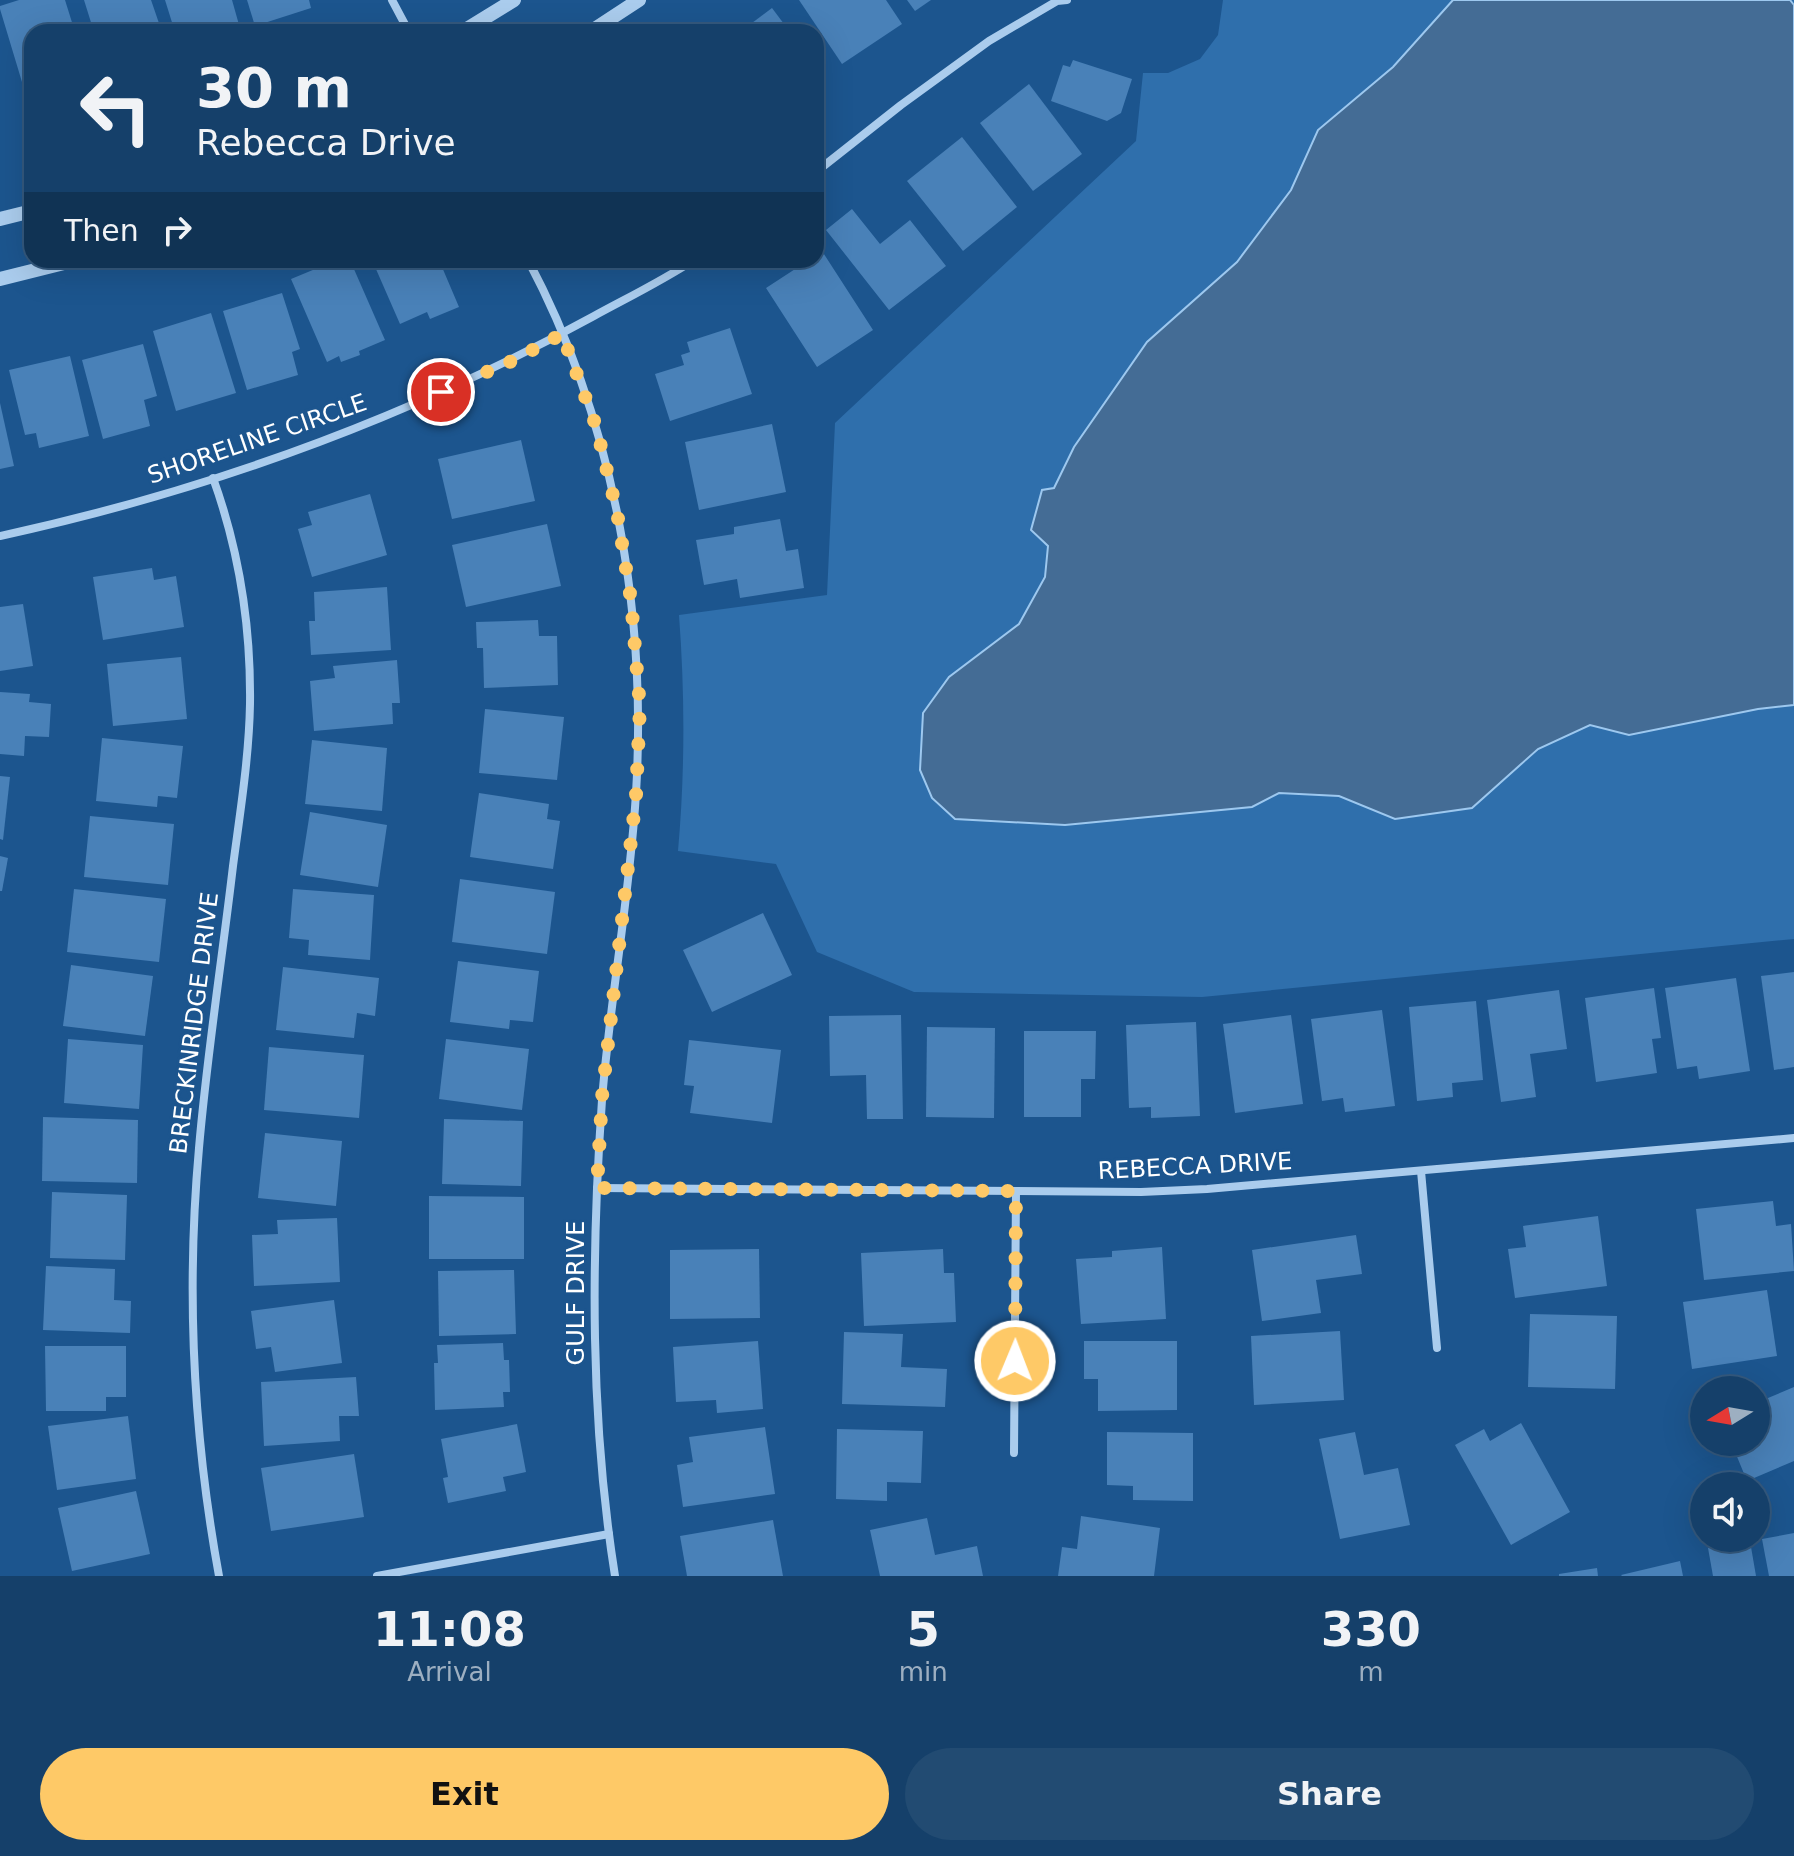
<!DOCTYPE html>
<html lang="en">
<head>
<meta charset="utf-8">
<style>
	:root { --surface:#15406a; --page:#224b72; --text:#f1f3f6; --muted:#9dafc1; --line:#34597e; --accent:#fec967 }
	body { margin:0; font-family:"DejaVu Sans",sans-serif; background:var(--page); color:var(--text); height:100vh; display:flex; flex-direction:column; font-size:30px; white-space:nowrap }
	* { box-sizing:border-box; margin:0 }
	p { font-size:26px; color:var(--muted) }
	.icon { flex:none; width:44px; height:44px; fill:none; stroke:currentColor; stroke-width:2; stroke-linecap:round; stroke-linejoin:round }
	.map { position:relative; height:1576px; overflow:hidden }
	.panel { display:flex; flex-direction:column; background:var(--surface); flex:1 }
	.panel>* { flex:none }
	.top-card { position:absolute; left:24px; top:24px; width:800px; height:244px; border-radius:24px; box-shadow:0 8px 32px #0002,0 0 0 2px var(--line); background:#15406a; color:var(--text); overflow:hidden }
	.needle { width:52px; rotate:259deg }
	.fabs { position:absolute; left:1690px; top:1376px; display:grid; gap:16px }
	.fabs a { display:grid; place-items:center; width:80px; height:80px; border-radius:50%; background:var(--surface); box-shadow:0 8px 32px #0002,0 0 0 2px var(--line); font-size:40px }
	.pin { position:absolute; display:grid; place-items:center; width:68px; height:68px; color:#fff; margin:-34px; border:4px solid #fff; border-radius:50%; box-shadow:0 2px 8px #0007 }
	.me { position:absolute; width:88px; margin:-44px; rotate:1deg; stroke-linejoin:round; filter:drop-shadow(0 0 6px #0008) }
	.turn { display:flex; align-items:center; gap:28px; height:168px; padding:0 40px; font-size:36px }
	.turn .icon { width:104px; height:104px; stroke-width:2.5 }
	.turn b { display:block; font-size:56px; line-height:68px }
	.then { display:flex; align-items:center; height:76px; padding:0 40px; background:#0003; gap:16px; font-size:30px }
	.eta { display:flex; justify-content:space-evenly; align-items:center; height:136px; text-align:center }
	.eta b { font-size:48px; font-weight:600; line-height:56px }
	.action { display:flex; gap:16px; margin-top:auto; padding:16px 40px }
	.action a { flex:1; height:92px; border-radius:48px; background:var(--accent); color:#111; font-size:32px; font-weight:600; line-height:92px; text-align:center }
	.action a+a { background:var(--page); color:var(--text) }
	.map>svg:first-child { display:block }
	.green { fill:#2f6fac }
	.water { fill:#446c95; stroke:#9dc8ef; stroke-width:2 }
	.building { fill:#4981b8 }
	.lines { fill:none; stroke-linecap:round; stroke-linejoin:round }
	.minor { stroke:#aacced; stroke-width:8 }
	.tertiary { stroke:#aacced; stroke-width:14 }
	.route { stroke:#fec967; stroke-width:14; stroke-dasharray:0 25.2 }
	.labels { text-anchor:middle; dominant-baseline:central; stroke-width:6; stroke-linejoin:round; paint-order:stroke }
	.street-label { font-size:24px; fill:#fff; stroke:#1c558e }
</style>
</head>
<body>
<div class="map">
<svg width="1794" height="1576" viewBox="0 0 1794 1576">
	<rect width="100%" height="100%" fill="#1c558e"/>
	<path class="green" d="M1223 0H1794V939L1202 997 914 992 817 952 776 864 678 851C685 772 685 695 679 615L827 595 835 423 1136 141 1143 73H1168L1200 59 1218 35Z"/>
	<path class="water" d="M1453 0H1790L1794 5V705L1758 709 1629 735 1590 725 1538 749 1472 808 1395 819 1339 796 1279 793 1252 807 1065 825 955 819 932 798 920 770 923 713 949 677 1019 624 1045 577 1048 546 1031 530 1042 490 1054 488 1074 447 1147 342 1237 262 1291 190 1318 130 1393 67Z"/>
	<g class="building">
		<path d="M19 0H65L75 32H32L31 112 0 9V6Z"/>
		<path d="M84 0H151L162 32H94Z"/>
		<path d="M165 0H232L241 32H175Z"/>
		<path d="M247 0H309L311 8 255 26Z"/>
		<path d="M799 0H886L902 24 842 64Z"/>
		<path d="M907 0H931L915 11Z"/>
		<path d="M772 8 790 32H740Z"/>
		<path d="M1073 60 1132 79 1121 113 1107 121 1051 101 1063 65 1070 67Z"/>
		<path d="M1029 84 1082 154 1033 191 980 123Z"/>
		<path d="M962 137 1017 207 963 251 907 181Z"/>
		<path d="M852 209 880 244 910 220 946 266 889 310 826 230Z"/>
		<path d="M822 251 873 330 817 367 766 288 809 260H816V255Z"/>
		<path d="M337 260H350L385 340 359 351 360 355 341 362 339 356 327 362 291 279Z"/>
		<path d="M372 260H439L459 307 430 319 427 312 400 324Z"/>
		<path d="M282 293 300 349 292 352 298 375 247 390 223 311Z"/>
		<path d="M211 313 236 393 176 411 153 331Z"/>
		<path d="M730 328 752 394 670 421 655 374 684 365 681 355 690 352 687 342Z"/>
		<path d="M143 344 157 396 144 400 150 426 103 439 82 360Z"/>
		<path d="M70 356 89 436 39 448 36 433 25 435 9 370Z"/>
		<path d="M0 403 14 466 0 469Z"/>
		<path d="M772 424 786 492 699 510 685 442Z"/>
		<path d="M521 440 535 501 452 519 438 459Z"/>
		<path d="M370 494 387 555 312 577 298 529 312 525 308 512Z"/>
		<path d="M780 519 786 551 798 549 804 588 740 598 737 579 704 585 696 540 734 534V527Z"/>
		<path d="M547 524 561 586 466 607 452 545Z"/>
		<path d="M152 568 154 580 176 576 184 627 103 640 93 577Z"/>
		<path d="M387 587 391 650 311 655 309 621H315L314 592Z"/>
		<path d="M23 604 33 666 0 671V607Z"/>
		<path d="M538 620 539 636H557L558 685 484 688 483 648H477L476 622Z"/>
		<path d="M181 657 187 719 113 726 107 664Z"/>
		<path d="M397 660 400 703H392L393 724 314 731 310 681 335 678 333 666Z"/>
		<path d="M0 692 30 694 29 702 51 704 49 737 25 736 24 756 0 754Z"/>
		<path d="M485 709 564 717 557 780 479 773Z"/>
		<path d="M102 738 183 746 177 798 158 796 157 807 96 801Z"/>
		<path d="M312 740 387 748 382 811 305 804Z"/>
		<path d="M0 776 10 777 3 840 0 839Z"/>
		<path d="M479 793 549 804 547 819 560 821 553 869 470 857Z"/>
		<path d="M310 812 387 825 378 887 300 875Z"/>
		<path d="M90 816 174 824 168 885 84 877Z"/>
		<path d="M0 856 8 858 2 891H0Z"/>
		<path d="M460 879 555 892 547 954 452 942Z"/>
		<path d="M74 889 166 899 159 962 67 952Z"/>
		<path d="M293 889 374 895 370 960 308 955 309 940 289 938Z"/>
		<path d="M763 913 792 975 712 1012 683 950Z"/>
		<path d="M458 961 539 971 533 1022 510 1020 509 1029 450 1022Z"/>
		<path d="M71 965 153 976 145 1036 63 1026Z"/>
		<path d="M283 967 379 978 375 1016 357 1013 354 1038 276 1030Z"/>
		<path d="M1794 972V1067L1774 1070 1761 976Z"/>
		<path d="M1736 978 1750 1071 1699 1079 1697 1066 1677 1069 1665 988Z"/>
		<path d="M1654 988 1661 1038 1652 1039 1657 1073 1596 1082 1585 998Z"/>
		<path d="M1559 990 1567 1049 1530 1054 1536 1097 1501 1102 1487 1000Z"/>
		<path d="M1476 1001 1483 1080 1452 1083 1453 1097 1417 1101 1409 1007Z"/>
		<path d="M1382 1010 1395 1106 1345 1112 1343 1098 1322 1101 1311 1019Z"/>
		<path d="M901 1015 903 1119H867L866 1075 830 1076 829 1016Z"/>
		<path d="M1291 1015 1303 1104 1235 1113 1223 1024Z"/>
		<path d="M1196 1022 1200 1116 1151 1118V1107L1129 1108 1126 1025Z"/>
		<path d="M927 1027 995 1028 994 1118 926 1117Z"/>
		<path d="M1024 1031H1096L1095 1079H1081V1117H1024Z"/>
		<path d="M68 1039 143 1045 139 1109 64 1103Z"/>
		<path d="M446 1039 529 1049 522 1110 439 1099Z"/>
		<path d="M689 1040 781 1050 772 1123 690 1113 694 1086 684 1085Z"/>
		<path d="M269 1047 364 1055 359 1118 264 1110Z"/>
		<path d="M43 1117 138 1120 137 1183 42 1181Z"/>
		<path d="M444 1119 523 1121 521 1186 442 1184Z"/>
		<path d="M265 1133 342 1141 336 1206 258 1198Z"/>
		<path d="M52 1192 127 1195 125 1260 50 1258Z"/>
		<path d="M429 1196 524 1197V1259H429Z"/>
		<path d="M1773 1201 1776 1226 1791 1224 1794 1271 1704 1280 1696 1209Z"/>
		<path d="M1598 1216 1607 1286 1515 1298 1508 1249 1526 1247 1523 1226Z"/>
		<path d="M337 1218 340 1282 254 1286 252 1235 278 1234 277 1220Z"/>
		<path d="M1356 1235 1362 1274 1316 1280 1321 1313 1262 1321 1252 1250Z"/>
		<path d="M1162 1247 1166 1319 1081 1324 1076 1259 1112 1257V1251Z"/>
		<path d="M759 1249 760 1318 670 1319V1250Z"/>
		<path d="M943 1249 944 1273H954L956 1322 864 1326 861 1253Z"/>
		<path d="M46 1266 115 1269 114 1300 131 1301 130 1333 43 1330Z"/>
		<path d="M514 1270 516 1334 439 1336 438 1271Z"/>
		<path d="M1767 1290 1777 1356 1692 1369 1683 1302Z"/>
		<path d="M334 1300 342 1363 275 1372 271 1347 256 1349 251 1311Z"/>
		<path d="M1530 1314 1617 1316 1615 1389 1528 1387Z"/>
		<path d="M1340 1331 1344 1400 1254 1405 1251 1336Z"/>
		<path d="M844 1332 903 1334 901 1367 947 1369 945 1407 842 1404Z"/>
		<path d="M758 1341 763 1409 717 1413 716 1400 676 1402 673 1347Z"/>
		<path d="M1084 1341H1177V1410L1098 1411V1379H1084Z"/>
		<path d="M503 1343 504 1360H509L510 1392H503L504 1407 435 1410 434 1363H438L437 1345Z"/>
		<path d="M45 1346H126V1397H106V1411H46Z"/>
		<path d="M356 1377 359 1416H339L340 1441 264 1446 261 1382Z"/>
		<path d="M1794 1387V1461L1747 1481 1731 1442H1756V1403Z"/>
		<path d="M128 1416 136 1479 57 1490 48 1426Z"/>
		<path d="M1521 1423 1570 1512 1511 1545 1455 1445 1484 1429 1490 1441Z"/>
		<path d="M517 1424 526 1472 503 1477 506 1491 448 1503 443 1478 448 1477 441 1439Z"/>
		<path d="M765 1427 775 1494 683 1507 677 1465 693 1462 689 1437Z"/>
		<path d="M837 1429 923 1431 921 1483 887 1482V1501L836 1499Z"/>
		<path d="M1107 1432 1193 1433V1501L1133 1500V1486L1107 1485Z"/>
		<path d="M1355 1432 1364 1475 1398 1468 1410 1525 1340 1539 1319 1439Z"/>
		<path d="M354 1454 364 1517 271 1531 261 1468Z"/>
		<path d="M136 1491 150 1554 72 1571 58 1508Z"/>
		<path d="M1081 1516 1160 1528 1154 1576H1058L1062 1547 1077 1549Z"/>
		<path d="M927 1518 935 1555 977 1546 983 1576H880L870 1530Z"/>
		<path d="M773 1520 783 1576H687L680 1536Z"/>
		<path d="M1794 1533V1576H1769L1762 1539Z"/>
		<path d="M1750 1541 1756 1576H1713L1708 1548Z"/>
		<path d="M1680 1561 1683 1576H1622L1621 1575Z"/>
		<path d="M1597 1568 1598 1576H1559V1574Z"/>
	</g>
	<g class="lines">
		<g class="minor">
			<path d="M392 0 409 32"/>
			<path d="M816 172 901 105 989 41 1057 1 1067 0"/>
			<path d="M528 260C614 422 647 612 636 793 630 896 610 998 602 1100 591 1258 590 1419 615 1576"/>
			<path d="M213 478C239 550 251 628 250 704 249 758 240 813 233 866 222 960 207 1054 199 1148 186 1292 193 1434 219 1576"/>
			<path d="M0 536C207 491 408 418 594 316 627 298 662 281 694 260"/>
			<path d="M1421 1171 1437 1348"/>
			<path d="M597 1188 1141 1192 1207 1189 1794 1138"/>
			<path d="M1014 1453 1016 1191"/>
			<path d="M377 1576 609 1534"/>
		</g>
		<g class="tertiary">
			<path d="M462 32 514 0"/>
			<path d="M590 32 639 0"/>
			<path d="M0 219 32 211"/>
			<path d="M0 279 76 260"/>
		</g>
	</g>
	<g class="lines">
		<path class="route" d="M441 392 512 361 562 334 596 426 617 512 631 600 640 707 636 796 602 1097 597 1188 1016 1191 1015 1361"/>
	</g>
	<g class="labels">
		<g class="street-label">
			<text transform="translate(257 439) rotate(-19)">SHORELINE CIRCLE</text>
			<text transform="translate(194 1023) rotate(-83)">BRECKINRIDGE DRIVE</text>
			<text transform="translate(1195 1166) rotate(-3)">REBECCA DRIVE</text>
			<text transform="translate(576 1293) rotate(-90)">GULF DRIVE</text>
		</g>
	</g>
</svg>
<div class="fabs">
<a><svg class="needle" viewBox="-14 -14 28 28"><path d="M0-13l5 13h-10z" fill="#e53935"/><path d="M0 13l5-13h-10z" fill="#9dafc1"/></svg></a>
<a><svg class="icon" aria-label="sound" viewBox="0 0 24 24"><path d="M4 9h4l5-4v14l-5-4H4zM17 9q2 3 0 6"/></svg></a>
</div>
<div class="pin" style="left:441px;top:392px;background:#d93025"><svg class="icon" aria-label="arrive" viewBox="0 0 24 24"><path d="M6 21V4h12l-3 4 3 4H6"/></svg></div>
<svg class="me" style="left:1015px;top:1361px" viewBox="-20 -20 40 40"><circle r="17" fill="#fec967" stroke="#fff" stroke-width="3"/><path d="M0-11L8 9 0 5-8 9z" fill="#fff"/></svg>
<div class="top-card">
<div class="turn"><svg class="icon" aria-label="left" viewBox="0 0 24 24"><path d="M17 20v-9H6M10 6l-5 5 5 5"/></svg><div><b>30 m</b>Rebecca Drive</div></div>
<div class="then">Then<svg class="icon" aria-label="right" viewBox="0 0 24 24"><path d="M7 20v-9h11M14 6l5 5-5 5"/></svg></div>
</div>
</div>
<section class="panel">
<div class="eta">
<div><b>11:08</b><p>Arrival</p></div>
<div><b>5</b><p>min</p></div>
<div><b>330</b><p>m</p></div>
</div>
<div class="action"><a>Exit</a><a>Share</a></div>
</section>
</body>
</html>
